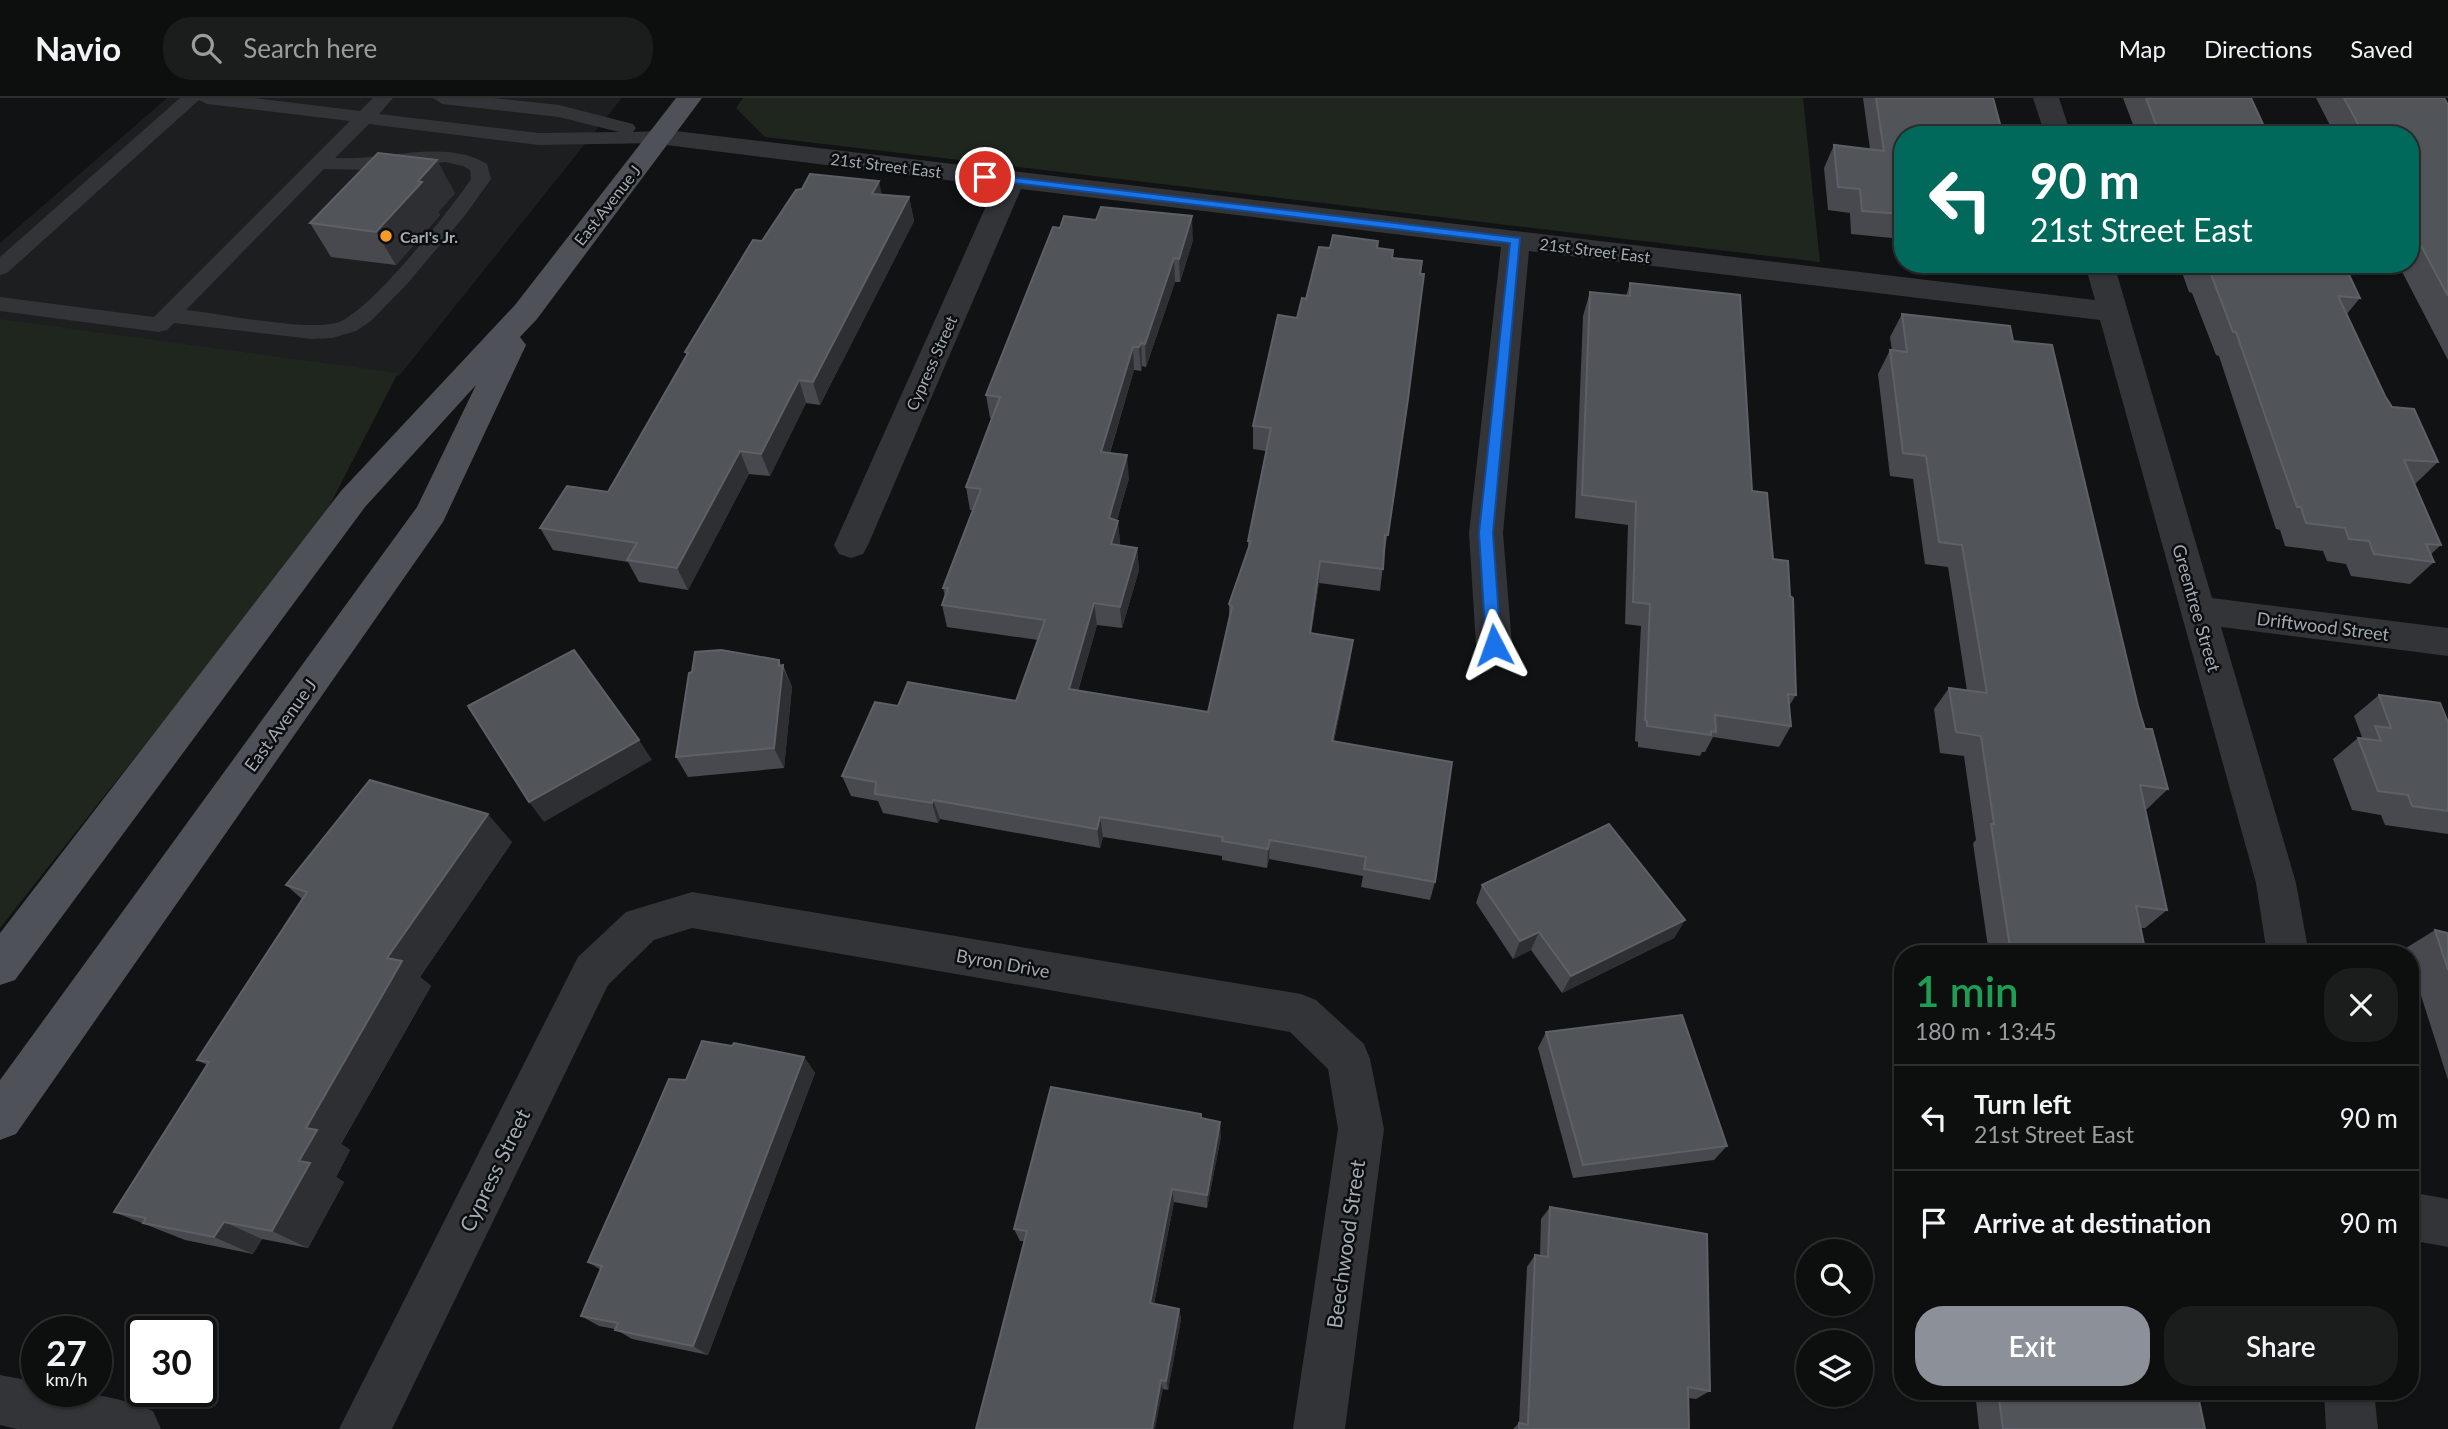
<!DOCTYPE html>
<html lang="en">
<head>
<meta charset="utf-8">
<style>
	:root { --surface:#0d0e0e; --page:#1b1c1c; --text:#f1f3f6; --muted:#9a9c9e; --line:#2d2e2e; --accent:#8c9099 }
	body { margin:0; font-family:Lato,sans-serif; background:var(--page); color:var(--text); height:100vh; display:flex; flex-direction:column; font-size:26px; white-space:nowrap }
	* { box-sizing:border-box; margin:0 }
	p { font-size:23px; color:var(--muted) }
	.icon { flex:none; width:38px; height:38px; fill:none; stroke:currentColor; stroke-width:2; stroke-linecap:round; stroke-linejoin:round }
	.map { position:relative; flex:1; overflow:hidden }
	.panel { position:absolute; left:1894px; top:847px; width:525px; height:455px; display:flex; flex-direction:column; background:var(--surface); border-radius:28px; box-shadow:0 2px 5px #0004,0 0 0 2px var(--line) }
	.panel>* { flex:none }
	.guide { position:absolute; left:1894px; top:28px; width:525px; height:147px; border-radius:28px; box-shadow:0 2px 5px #0004,0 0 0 2px var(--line); background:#00695c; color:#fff; overflow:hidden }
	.controls { position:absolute; left:1796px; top:1141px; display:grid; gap:14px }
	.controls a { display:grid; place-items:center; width:77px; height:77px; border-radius:50%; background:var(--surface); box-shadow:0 2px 5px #0004,0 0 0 2px var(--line); font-size:35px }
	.speed { position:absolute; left:21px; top:1218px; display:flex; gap:14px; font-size:35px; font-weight:700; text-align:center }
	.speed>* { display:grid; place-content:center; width:91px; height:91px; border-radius:50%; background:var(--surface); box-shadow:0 2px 5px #0004,0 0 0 2px var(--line); line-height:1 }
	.speed small { font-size:18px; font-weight:400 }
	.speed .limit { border:4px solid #111; border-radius:10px; background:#fff; color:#111 }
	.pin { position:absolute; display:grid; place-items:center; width:60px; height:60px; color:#fff; margin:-30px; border:4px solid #fff; border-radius:50%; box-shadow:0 2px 7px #0007 }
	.me { position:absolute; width:77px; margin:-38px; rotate:356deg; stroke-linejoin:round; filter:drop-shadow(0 0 5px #0008) }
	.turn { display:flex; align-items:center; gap:24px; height:147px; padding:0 21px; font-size:32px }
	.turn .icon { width:91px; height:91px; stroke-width:2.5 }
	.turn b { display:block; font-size:49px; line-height:60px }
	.round { display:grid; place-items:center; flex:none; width:74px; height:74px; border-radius:28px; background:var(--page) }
	.overview { display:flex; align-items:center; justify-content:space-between; height:119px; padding:0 21px }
	h1 { font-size:42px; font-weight:600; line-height:52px; color:#1e9e55 }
	.cta { display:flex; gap:14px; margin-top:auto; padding:14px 21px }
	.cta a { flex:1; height:80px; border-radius:28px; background:var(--accent); color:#fff; font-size:28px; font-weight:600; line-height:80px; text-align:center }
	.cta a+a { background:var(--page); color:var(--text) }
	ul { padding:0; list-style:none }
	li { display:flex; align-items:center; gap:21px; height:105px; padding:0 21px; border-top:2px solid var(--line) }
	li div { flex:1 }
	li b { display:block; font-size:26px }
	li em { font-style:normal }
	header { display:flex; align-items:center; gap:42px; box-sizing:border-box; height:98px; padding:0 35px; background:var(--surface); border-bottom:2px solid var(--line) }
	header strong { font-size:33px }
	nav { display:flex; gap:38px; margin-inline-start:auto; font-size:24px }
	.search { width:490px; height:63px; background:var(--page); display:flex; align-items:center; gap:18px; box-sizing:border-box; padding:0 24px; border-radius:28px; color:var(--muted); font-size:26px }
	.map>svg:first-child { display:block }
	.built { fill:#1d1e20 }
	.green { fill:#1e261e }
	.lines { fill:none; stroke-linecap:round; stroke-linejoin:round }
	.service { fill:#323438; fill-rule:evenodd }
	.minor { fill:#323438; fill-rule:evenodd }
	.primary { fill:#4e5157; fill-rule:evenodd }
	.wall { fill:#47494e }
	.shaded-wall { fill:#2d2f32 }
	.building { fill:#515459; stroke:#5d6167; stroke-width:2 }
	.route { fill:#1a73e8; stroke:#114b97; stroke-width:2 }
	.poi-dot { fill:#f59c27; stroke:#0c0d0e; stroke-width:2.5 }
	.labels { text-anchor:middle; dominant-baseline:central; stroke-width:5; stroke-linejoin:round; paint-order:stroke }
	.far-street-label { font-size:16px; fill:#a2aab4; stroke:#0c0d0e }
	.far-poi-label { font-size:16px; font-weight:bold; fill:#a2aab4; stroke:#0c0d0e; text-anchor:start }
	.street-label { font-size:18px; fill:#a2aab4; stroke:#0c0d0e }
	.near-street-label { font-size:21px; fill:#a2aab4; stroke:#0c0d0e }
</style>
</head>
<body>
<header>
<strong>Navio</strong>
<div class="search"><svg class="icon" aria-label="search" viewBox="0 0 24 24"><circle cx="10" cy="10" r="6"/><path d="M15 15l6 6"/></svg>Search here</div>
<nav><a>Map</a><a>Directions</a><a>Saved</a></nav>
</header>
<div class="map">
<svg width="2448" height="1331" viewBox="0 0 2448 1331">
	<rect width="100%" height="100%" fill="#111213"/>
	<path class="built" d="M167 0H622L399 278 0 229V145Z"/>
	<g class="green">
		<path d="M743 0H1803L1820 164 765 39 736 10Z"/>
		<path d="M0 221 398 275 321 424 0 830Z"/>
	</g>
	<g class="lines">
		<path class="service" d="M180 0H253L360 13 373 0H393L379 16 539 35 619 34 559 19 442 6 433 0H493L559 7 633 26 636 30 633 34 659 33 669 39 659 45 539 47 369 26 335 60C384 63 445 40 487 66L491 81 466 116 407 186 371 223 356 233 332 240 311 241 174 225 167 232 159 234 0 213V199L154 219 350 23 207 6 199 2 7 175 0 177V159ZM445 64 463 68 470 72 471 81C451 111 368 217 336 225 305 233 222 216 186 212L324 71 372 72Z"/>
		<g class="minor">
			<path d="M2033 0H2059L2071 37H2045Z"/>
			<path d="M659 31 2095 202 2085 166H2114L2212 500 2448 530V558L2221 529 2296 785 2309 856H2267L2256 785 2100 222 1529 153 1503 435 1512 547 1507 557 1494 561 1481 557 1476 547 1469 435 1501 149 1021 91 868 447 863 456 851 460 839 456 834 447 995 88 650 45 646 39 650 33Z"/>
			<path d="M692 794 1301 896 1316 902 1364 946 1370 961 1384 1031 1345 1331H1293L1338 1031 1328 971 1290 934 692 830 654 842 608 887 392 1331H339L578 859 626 814Z"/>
			<path d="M2410 1094 2448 1101V1149L2410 1142Z"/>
			<path d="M0 1277 37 1284V1293C77 1293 116 1297 153 1313L161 1331H17L0 1327Z"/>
			<path d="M2324 1293H2374L2378 1331H2326Z"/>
		</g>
		<path class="primary" d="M676 0H702L537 221 520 239 526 247 443 424 16 1036 0 1042V982L417 409 476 287 365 409 15 882 0 887V835L341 393 515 207Z"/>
	</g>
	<g class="wall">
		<path d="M1863 0H1993L1902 37V141L1851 136 1850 115 1828 112 1824 70 1834 47 1870 51Z"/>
		<path d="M2123 0H2251L2268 37H2137Z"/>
		<path d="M2316 0H2444L2448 7V262L2398 166H2410V37H2335Z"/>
		<path d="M455 95 438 114 440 117 396 167 331 159 310 125Z"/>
		<path d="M882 97 909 99 914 123 820 307 806 305 770 378 749 376 688 492 639 484 628 464 553 452 540 430 608 394 687 258 685 254 762 143Z"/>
		<path d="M1193 142 1180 184H1175L1146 269 1142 268 1141 273 1134 272 1110 355 1129 380 1117 422 1118 423 1120 447 1137 450 1139 472 1122 530 1097 527 1078 593 1208 614 1229 525V506L1248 452V443L1266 353 1253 351V328L1297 220 1330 150H1377L1421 176 1408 301 1384 459 1380 493 1319 485 1311 535 1353 542 1350 564 1334 643 1435 784 1430 802 1361 789 1363 778 1269 761 1267 770 1222 762V758L1103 739 1100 750 940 721 938 725 883 715 878 703 851 698 842 678 898 608 1016 603 1038 542 947 529 942 507 945 498 943 490 973 412H970L966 389 992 321 990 320 986 297Z"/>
		<path d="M2179 166H2344L2360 200 2346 217 2385 298 2392 309 2438 364 2414 387 2441 447 2431 456 2434 464 2410 486 2351 478 2346 466 2327 463 2323 453 2285 448 2280 432 2276 431 2219 258 2216 257 2192 195 2189 194Z"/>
		<path d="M1630 185 1752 393 1773 461 1796 597 1789 608 1791 628 1779 649 1713 639 1705 654H1702L1700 658 1638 649V644L1635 643 1641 528 1625 526 1628 427 1575 420 1583 218 1590 194 1626 198Z"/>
		<path d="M1902 216 2013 243 2145 631 2168 691 2147 711H2145L2167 812 2145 830H2140L2146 856H1989L1973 745 1976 742 1964 658 1940 655 1934 611 1949 590 1967 593 1948 469 1925 466 1913 381 1890 378 1878 276 1890 252 1892 253 1890 239Z"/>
		<path d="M783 567 792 589 784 670 688 679 676 659Z"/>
		<path d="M2379 597 2448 624V736L2385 727 2381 717 2352 712 2333 661 2358 640 2362 639 2354 618Z"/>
		<path d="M512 744 420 879 431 888 341 1046 350 1052 336 1079 344 1084 308 1150 262 1141 253 1156 185 1142 114 1114 207 967 197 962 302 801 286 787Z"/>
		<path d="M1482 787 1685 822 1674 840 1562 895 1531 852 1513 861 1476 805Z"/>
		<path d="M2435 832 2448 835V982L2410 863V856H2407L2406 850Z"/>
		<path d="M1546 934 1727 1048 1714 1062 1573 1080 1538 950Z"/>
		<path d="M732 948 804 959 815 975 708 1257 632 1241 615 1231 599 1228 581 1218 601 1172 588 1164 686 982Z"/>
		<path d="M1201 1020 1221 1038 1207 1110 1174 1104 1154 1206 1179 1211 1181 1221 1168 1292 1163 1291 1024 1143H1020L1014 1131Z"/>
		<path d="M1550 1109 1710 1293 1696 1301 1688 1300 1689 1331H1513L1519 1325 1527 1169 1535 1157 1540 1158 1541 1121Z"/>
		<path d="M1975 1293H2197L2205 1331H1979Z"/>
	</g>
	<g class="shaded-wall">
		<path d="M437 62 455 95 438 114 440 117 396 167 376 134 418 83Z"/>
		<path d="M879 83 884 107 872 96Z"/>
		<path d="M909 99 914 123 820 307 813 284Z"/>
		<path d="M1192 118 1193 142 1180 184 1179 161Z"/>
		<path d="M1174 160 1175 184 1146 269 1145 246Z"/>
		<path d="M1141 245 1142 268 1141 273 1139 249Z"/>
		<path d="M1133 249 1134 272 1103 377 1101 354Z"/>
		<path d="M799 282 806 305 770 378 761 356Z"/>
		<path d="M740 353 749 376 688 492 677 470Z"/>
		<path d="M1127 357 1129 380 1111 442 1109 420Z"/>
		<path d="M1118 423 1120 445 1113 469 1111 446Z"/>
		<path d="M1137 450 1139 472 1122 530 1120 509Z"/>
		<path d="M1320 463 1319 485 1308 557 1310 535Z"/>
		<path d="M1094 505 1097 527 1072 612 1069 591Z"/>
		<path d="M1353 542 1350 564 1330 663 1332 643Z"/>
		<path d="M779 562 792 589 784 670 774 650Z"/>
		<path d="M639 642 652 662 544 724 529 704Z"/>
		<path d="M933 702 940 721 938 725 932 705Z"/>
		<path d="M488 716 512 744 420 879 431 888 341 1046 350 1052 336 1079 344 1084 308 1150 272 1133 299 1063 306 1030 387 860Z"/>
		<path d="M1100 719 1103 739 1100 750 1097 731Z"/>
		<path d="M1270 742 1269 761 1267 770 1268 751Z"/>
		<path d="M1685 822 1674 840 1562 895 1571 878Z"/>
		<path d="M1539 834 1531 852 1513 861 1520 843Z"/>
		<path d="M804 959 815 975 708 1257 693 1248Z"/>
		<path d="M1220 1024 1221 1038 1207 1110V1097Z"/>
		<path d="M1172 1091 1174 1104 1152 1216 1150 1205Z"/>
		<path d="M224 1124 262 1141 253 1156 214 1139Z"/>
		<path d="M1179 1211 1181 1221 1168 1292 1166 1283Z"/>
		<path d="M1161 1282 1163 1291 1155 1331H1152Z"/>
	</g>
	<g class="building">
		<path d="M1876 0H1993L2003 37H1902V116L1862 113 1860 91 1838 89 1834 47 1884 53Z"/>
		<path d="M2146 0H2251L2268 37H2160Z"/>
		<path d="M2344 0H2444L2448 7V198L2410 127V37H2364Z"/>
		<path d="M378 55 437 62 418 83 422 84 376 134 310 125Z"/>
		<path d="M810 76 879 83 872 96 909 99 813 284 799 282 761 356 740 353 677 470 627 462 637 445 540 430 567 388 608 394 688 255 685 254 753 142 762 143 796 92 802 91Z"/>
		<path d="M1101 109 1192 118 1179 161 1174 160 1145 246 1141 245 1139 249H1133L1101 354 1127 357 1109 420 1118 423 1111 446 1137 450 1120 509 1094 505 1069 591 1208 614 1232 509 1229 506 1251 443H1248L1271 330 1253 328 1278 217 1297 220 1302 200 1306 201 1319 149 1330 150 1333 137 1378 143 1377 150 1393 152 1392 160 1422 163 1420 176H1424L1408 301 1388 437H1385L1383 471 1320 463 1310 535 1353 542 1332 643 1452 664 1435 784 1364 771 1366 759 1270 742 1268 751 1222 743 1223 739 1100 719 1097 731 933 702 932 705 875 696 876 684 842 678 875 604 898 608 908 584 1016 603 1045 522 942 507 948 490H943L981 391 966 389 1000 299 986 297 1053 129 1060 130 1064 118 1096 122Z"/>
		<path d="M2203 166H2344L2360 200 2338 198 2385 298 2392 309 2414 311 2438 364 2404 362 2441 447 2426 446 2434 464 2374 456 2369 443 2349 441 2345 430 2306 425 2301 409H2297L2236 234H2233L2209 171H2205Z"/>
		<path d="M1630 185 1740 197 1752 393 1767 395 1773 461 1788 463 1790 498 1793 500 1796 597 1788 596 1791 628 1715 617 1716 634 1711 633V637L1647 628V623L1645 622 1650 506 1633 504 1636 404 1582 397 1590 194 1630 198Z"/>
		<path d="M1902 216 2010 228 2013 243 2052 247 2138 608 2145 631H2152L2168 691 2140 687 2167 812 2136 808 2146 856H2011L1991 726H1994L1981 638 1956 634 1949 590 1987 595 1962 447 1939 444 1926 358 1903 355 1890 252 1907 254Z"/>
		<path d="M574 552 639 642 529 704 468 608Z"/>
		<path d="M721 552 779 562V568L783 567 774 650 676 659 689 575 692 574 695 554Z"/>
		<path d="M2379 597 2440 605 2448 624V713L2412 708 2408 697 2378 693 2358 640 2381 643 2375 628 2391 630Z"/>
		<path d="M370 682 488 716 387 860 402 863 306 1030 317 1032 299 1063 310 1065 272 1133 224 1124 214 1139 143 1125 146 1120 114 1114 209 964 197 962 307 794 286 787Z"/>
		<path d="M1609 726 1685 822 1571 878 1539 834 1520 843 1482 787Z"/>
		<path d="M2435 832 2448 835V872Z"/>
		<path d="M1682 917 1727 1048 1583 1067 1546 934Z"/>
		<path d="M702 943 732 948 734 945 804 959 693 1248 615 1232 618 1225 581 1218 602 1168 588 1164 641 1046 669 981 686 982Z"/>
		<path d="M1051 989 1201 1016V1020L1220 1024 1207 1097 1172 1091 1150 1205 1179 1211 1166 1283 1161 1282 1152 1331H976L1027 1133 1014 1131Z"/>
		<path d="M1550 1109 1707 1136 1710 1293 1688 1289 1689 1331H1519V1325L1528 1327 1535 1157 1548 1159Z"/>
		<path d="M1998 1293H2197L2205 1331H2003Z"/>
	</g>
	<path class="route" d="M985 76 1520 140 1493 435 1501 547 1499 551 1494 553 1486 547 1479 435 1510 145 981 81 979 79Z"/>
	<circle class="poi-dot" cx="386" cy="138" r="7"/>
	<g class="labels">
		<g class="far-street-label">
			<text transform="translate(886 67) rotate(7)">21st Street East</text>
			<text transform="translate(607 107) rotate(-52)">East Avenue J</text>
			<text transform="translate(1595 152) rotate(7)">21st Street East</text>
			<text transform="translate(931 265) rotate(-66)">Cypress Street</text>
		</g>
		<g class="far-poi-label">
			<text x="400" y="138">Carl's Jr.</text>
		</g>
		<g class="street-label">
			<text transform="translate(2197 510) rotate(74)">Greentree Street</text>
			<text transform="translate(2323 528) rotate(7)">Driftwood Street</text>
			<text transform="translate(280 627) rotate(-54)">East Avenue J</text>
			<text transform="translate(1003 865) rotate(10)">Byron Drive</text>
		</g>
		<g class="near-street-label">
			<text transform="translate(494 1072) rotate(-64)">Cypress Street</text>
			<text transform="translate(1345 1146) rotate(-82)">Beechwood Street</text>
		</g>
	</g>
</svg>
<div class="controls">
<a><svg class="icon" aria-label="search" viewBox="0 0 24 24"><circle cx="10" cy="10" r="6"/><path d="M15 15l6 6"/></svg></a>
<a><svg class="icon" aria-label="layers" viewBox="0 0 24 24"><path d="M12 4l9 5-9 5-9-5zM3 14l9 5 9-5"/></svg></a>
</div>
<div class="speed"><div>27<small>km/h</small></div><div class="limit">30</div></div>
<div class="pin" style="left:985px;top:79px;background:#d93025"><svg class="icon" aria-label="arrive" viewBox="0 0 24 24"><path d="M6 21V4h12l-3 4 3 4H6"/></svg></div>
<svg class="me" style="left:1494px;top:547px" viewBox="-20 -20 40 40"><path d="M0-17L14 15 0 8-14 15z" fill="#1a73e8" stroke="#fff" stroke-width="4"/></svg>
<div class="guide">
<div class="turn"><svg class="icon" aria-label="left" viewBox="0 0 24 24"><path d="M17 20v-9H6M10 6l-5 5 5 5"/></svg><div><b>90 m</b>21st Street East</div></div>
</div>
<section class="panel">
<div class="overview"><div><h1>1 min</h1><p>180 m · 13:45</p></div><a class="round"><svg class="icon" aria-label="close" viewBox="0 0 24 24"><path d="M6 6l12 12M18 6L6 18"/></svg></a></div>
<ul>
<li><svg class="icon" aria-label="left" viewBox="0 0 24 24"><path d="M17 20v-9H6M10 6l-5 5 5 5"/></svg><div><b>Turn left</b><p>21st Street East</p></div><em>90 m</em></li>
<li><svg class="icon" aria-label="arrive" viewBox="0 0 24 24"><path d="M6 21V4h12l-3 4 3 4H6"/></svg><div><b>Arrive at destination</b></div><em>90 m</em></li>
</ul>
<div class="cta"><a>Exit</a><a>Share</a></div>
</section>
</div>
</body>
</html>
